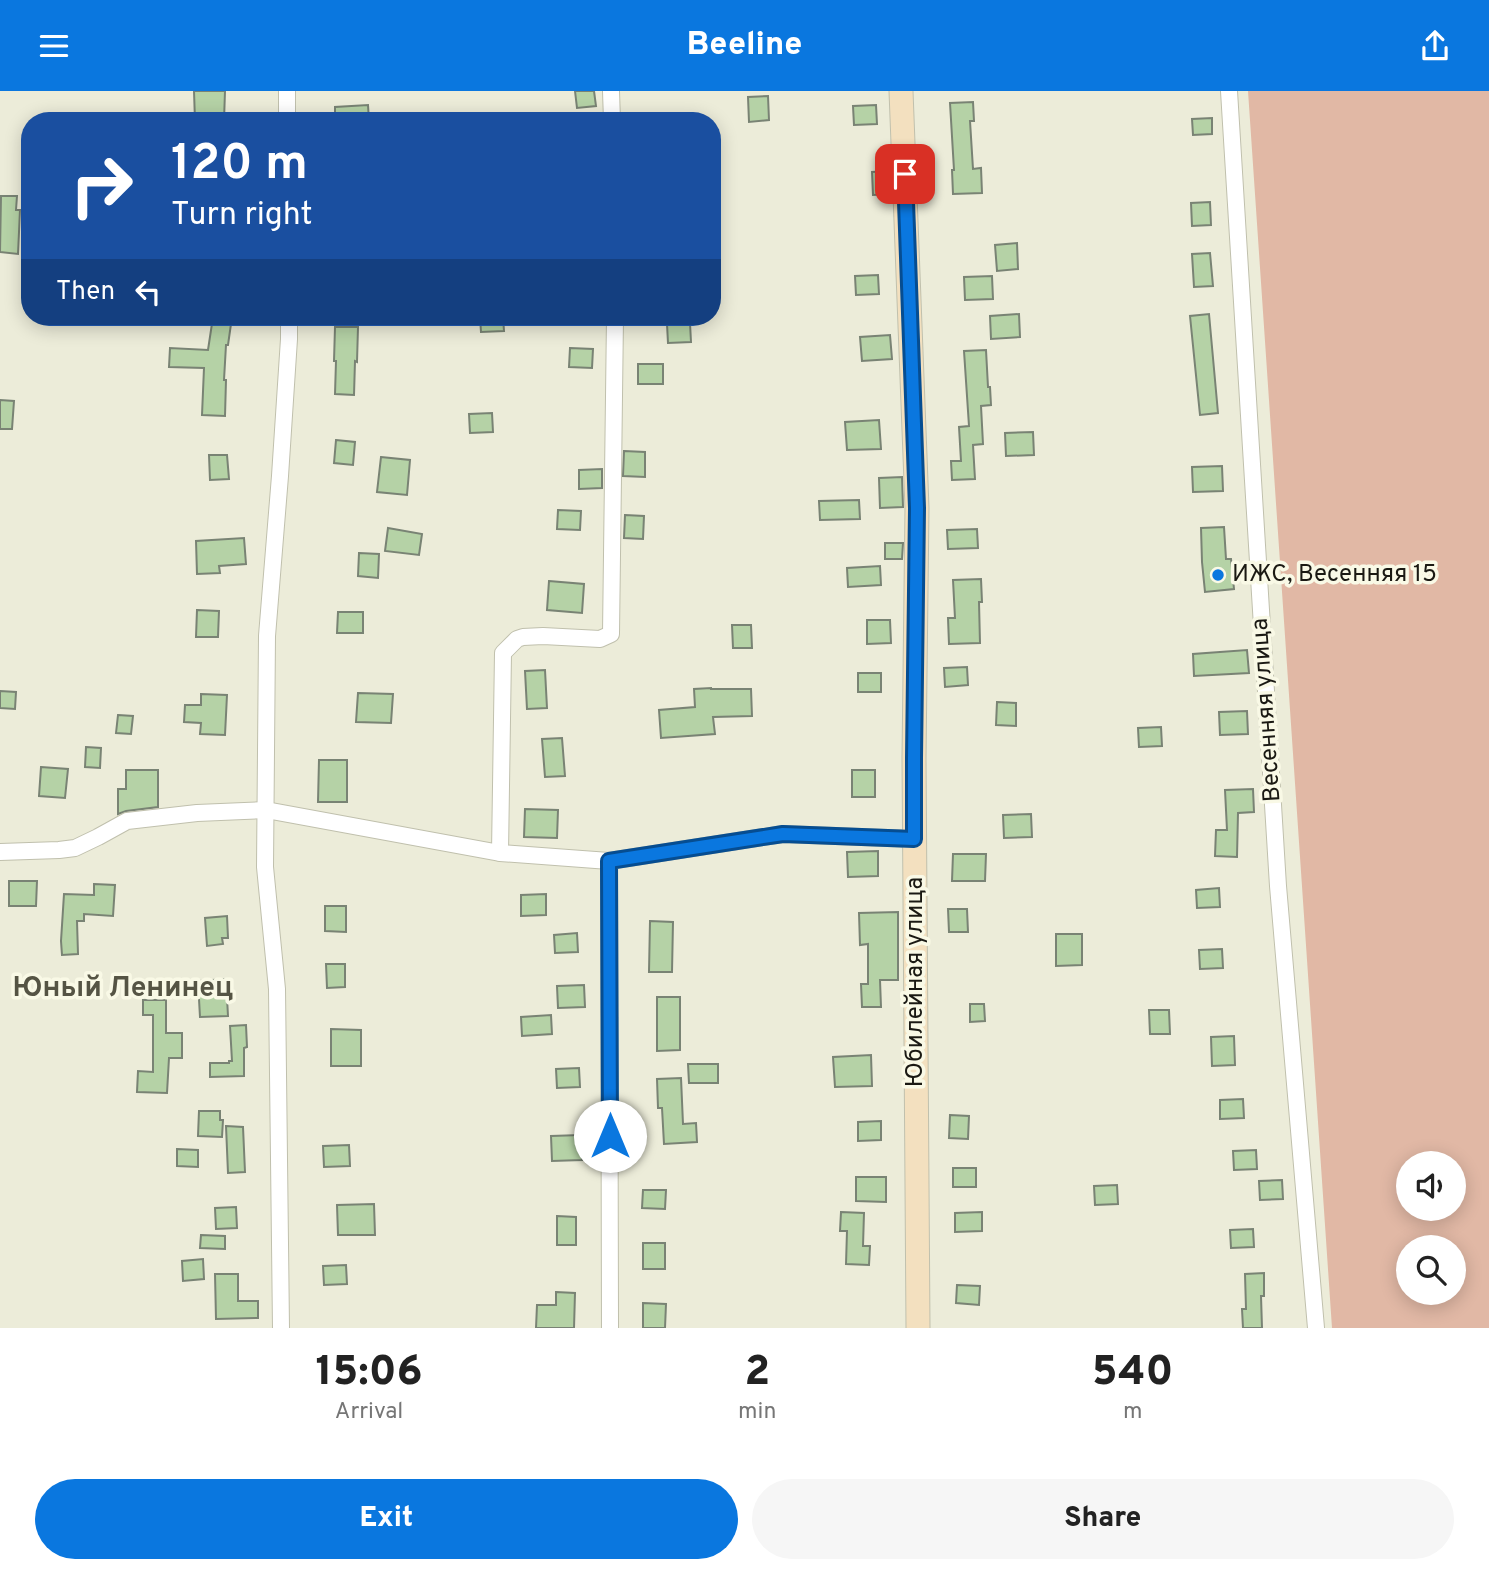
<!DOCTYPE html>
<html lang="en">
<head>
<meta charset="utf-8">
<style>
	:root { --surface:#fff; --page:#f6f6f6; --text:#222; --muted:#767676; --accent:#0a77df }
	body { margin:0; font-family:Overpass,sans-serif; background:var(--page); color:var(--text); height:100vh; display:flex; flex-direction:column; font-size:26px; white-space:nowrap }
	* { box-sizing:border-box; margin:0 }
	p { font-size:23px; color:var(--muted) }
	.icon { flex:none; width:38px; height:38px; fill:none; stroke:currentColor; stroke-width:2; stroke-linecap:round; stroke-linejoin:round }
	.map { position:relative; height:1237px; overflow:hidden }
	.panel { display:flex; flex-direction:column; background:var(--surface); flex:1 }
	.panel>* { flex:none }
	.top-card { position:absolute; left:21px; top:21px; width:700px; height:214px; border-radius:28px; box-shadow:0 4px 18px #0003; background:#1a4fa0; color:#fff; overflow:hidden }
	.tools { position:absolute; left:1396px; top:1060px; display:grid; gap:14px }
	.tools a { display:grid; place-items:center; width:70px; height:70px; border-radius:50%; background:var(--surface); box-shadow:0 4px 18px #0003; font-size:35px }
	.pin { position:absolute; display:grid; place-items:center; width:60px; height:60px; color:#fff; margin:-30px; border-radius:14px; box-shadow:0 4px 10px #0006 }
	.me { position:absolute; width:77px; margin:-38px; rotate:0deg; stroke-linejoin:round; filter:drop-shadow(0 0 5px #0008) }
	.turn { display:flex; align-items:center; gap:24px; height:147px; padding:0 35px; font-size:32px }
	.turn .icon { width:91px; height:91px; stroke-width:2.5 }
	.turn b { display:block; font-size:49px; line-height:60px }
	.then { display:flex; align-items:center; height:66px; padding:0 35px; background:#0003; gap:14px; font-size:26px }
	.eta { display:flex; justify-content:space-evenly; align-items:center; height:119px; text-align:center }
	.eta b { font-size:42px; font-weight:800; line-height:49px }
	.cta { display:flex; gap:14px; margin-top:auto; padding:14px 35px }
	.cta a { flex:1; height:80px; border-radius:42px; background:var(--accent); color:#fff; font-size:28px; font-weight:800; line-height:80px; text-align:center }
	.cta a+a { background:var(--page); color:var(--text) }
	header { display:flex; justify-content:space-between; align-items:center; height:91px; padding:0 35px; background:var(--accent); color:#fff; font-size:32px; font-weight:800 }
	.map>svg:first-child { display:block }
	.green { fill:#e1b8a5; fill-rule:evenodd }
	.building { fill:#b5d2a6; stroke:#798374; stroke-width:2 }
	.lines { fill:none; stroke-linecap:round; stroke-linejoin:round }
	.street-casing { stroke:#c0c0ad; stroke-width:18 }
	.secondary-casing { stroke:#c0c0ad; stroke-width:25 }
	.street { stroke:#fff; stroke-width:16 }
	.secondary { stroke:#f3e0bf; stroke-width:23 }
	.route-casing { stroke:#064d91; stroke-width:18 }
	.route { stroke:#0a77df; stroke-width:12 }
	.poi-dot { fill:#0a77df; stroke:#f9f9e6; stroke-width:2.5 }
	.labels { text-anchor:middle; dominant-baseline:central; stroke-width:7; stroke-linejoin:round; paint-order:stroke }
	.poi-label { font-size:24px; fill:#1a1913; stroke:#f9f9e6; text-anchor:start }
	.street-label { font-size:24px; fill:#1a1913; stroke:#f9f9e6 }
	.quarter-label { font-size:28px; font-weight:bold; fill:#555444; stroke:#f9f9e6 }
</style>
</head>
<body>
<header><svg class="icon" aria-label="menu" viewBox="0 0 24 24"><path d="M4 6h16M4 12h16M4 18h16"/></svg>Beeline<svg class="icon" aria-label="share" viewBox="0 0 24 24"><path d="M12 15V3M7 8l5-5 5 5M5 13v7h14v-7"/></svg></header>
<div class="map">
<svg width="1489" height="1237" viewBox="0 0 1489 1237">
	<rect width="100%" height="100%" fill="#ececd9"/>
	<path class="green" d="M1248 0H1489V1237H1332ZM1409 1073H1454V1118H1409ZM1409 1157H1454V1202H1409Z"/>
	<g class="building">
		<path d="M194 0H225L224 30H195Z"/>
		<path d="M575 0H594L596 15 577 17Z"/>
		<path d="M768 5 769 29 749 31 748 6Z"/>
		<path d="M973 11 974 30H970L973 78 981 77 982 102 953 103 952 79H954L950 12Z"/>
		<path d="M368 14 369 30H335V16Z"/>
		<path d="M876 14 877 33 854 34 853 15Z"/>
		<path d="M1212 27V43L1193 44 1192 28Z"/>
		<path d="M890 80 891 103 873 104 872 81Z"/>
		<path d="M1 105H17L16 119H20L18 163 0 161Z"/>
		<path d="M1210 111 1211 134 1192 135 1191 112Z"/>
		<path d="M1017 152 1018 178 997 180 995 154Z"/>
		<path d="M1210 162 1213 195 1194 196 1192 163Z"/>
		<path d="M878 184 879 203 856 204 855 185Z"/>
		<path d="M992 185 993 208 965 209 964 186Z"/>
		<path d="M1019 223 1020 246 991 248 990 225Z"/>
		<path d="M1209 223 1218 322 1200 324 1190 225Z"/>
		<path d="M213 226H232L228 254H226L224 289H226L225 325 202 324 204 277 169 276 170 257 208 259Z"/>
		<path d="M480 226H503L504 240 481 241Z"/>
		<path d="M690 232 691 251 668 252 667 233Z"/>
		<path d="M335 236H358L357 271 355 270 354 304 335 303 336 270H334Z"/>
		<path d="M890 244 892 268 862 270 860 246Z"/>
		<path d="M570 257 593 258 592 277 569 276Z"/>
		<path d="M986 259 988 296H990L991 314 981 315 983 353 973 354 975 388 952 389 951 370H961L959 336 969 335 964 260Z"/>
		<rect x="638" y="273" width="25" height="20"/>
		<path d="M0 309 14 310 12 338H0Z"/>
		<path d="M492 322 493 341 470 342 469 323Z"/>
		<path d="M879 329 881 358 847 359 845 331Z"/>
		<path d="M1033 341 1034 364 1006 365 1005 342Z"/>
		<path d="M336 349 355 351 353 374 334 372Z"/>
		<path d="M624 360 645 361V386L623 385Z"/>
		<path d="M209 364H227L229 388 210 389Z"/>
		<path d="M381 366 410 369 407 404 377 401Z"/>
		<path d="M1222 375 1223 400 1193 401 1192 376Z"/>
		<path d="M602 378V397L579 398V379Z"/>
		<path d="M902 386 903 416 880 417 879 387Z"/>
		<path d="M859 409 860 428 820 429 819 410Z"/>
		<path d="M558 419 581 420 580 439 557 438Z"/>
		<path d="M625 424 644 425 643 448 624 447Z"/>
		<path d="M1224 436 1226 468H1231L1234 498 1205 501 1202 471 1201 437Z"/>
		<path d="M388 437 422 443 419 464 385 460Z"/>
		<path d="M977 438 978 457 948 458 947 439Z"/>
		<path d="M244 447 246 473 219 475 220 482 197 483 196 450Z"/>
		<path d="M885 452H903L902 468H885Z"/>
		<path d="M359 462 379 463 378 487 358 485Z"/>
		<path d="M880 475 881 494 848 496 847 477Z"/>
		<path d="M981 488 982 511H979L980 552 949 553 948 527H955L953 489Z"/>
		<path d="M549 490 584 493 582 522 547 519Z"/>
		<path d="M197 519 219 520 218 546H196Z"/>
		<path d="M338 521H363V542H337Z"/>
		<path d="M867 529H890L891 552 867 553Z"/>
		<path d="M732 534H751L752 557H733Z"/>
		<path d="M1247 559 1249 582 1194 585 1193 563Z"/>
		<path d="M967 576 968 594 945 596 944 577Z"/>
		<path d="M545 579 547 617 527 618 525 580Z"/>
		<rect x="858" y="582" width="23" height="19"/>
		<path d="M711 597V598H751L752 625 713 626 715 643 661 647 659 619 695 616 694 598Z"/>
		<path d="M0 600 16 601 15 618 0 617Z"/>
		<path d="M358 602 393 603 391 632 356 631Z"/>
		<path d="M201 603 227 604 225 644 200 643 201 632 184 631 185 614H201Z"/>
		<path d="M997 611 1016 612V635L996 634Z"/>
		<path d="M1247 620 1248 643 1220 644 1219 621Z"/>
		<path d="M118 624 133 625 131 643 116 642Z"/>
		<path d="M1161 636 1162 655 1139 656 1138 637Z"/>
		<path d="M562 647 565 685 545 686 542 648Z"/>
		<path d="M86 656 101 657 100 677 85 676Z"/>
		<path d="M319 669H347V711H318Z"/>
		<path d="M41 676 68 678 65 707 39 705Z"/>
		<path d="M126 679H158V716L126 720 118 723V698H126Z"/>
		<rect x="852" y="679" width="23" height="27"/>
		<path d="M1253 698 1254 721 1238 722 1237 766 1215 765 1216 739H1227L1225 699Z"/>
		<path d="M525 718 558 719 557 747 524 746Z"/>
		<path d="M1031 723 1032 746 1004 747 1003 724Z"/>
		<path d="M878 760V785L848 786 847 761Z"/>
		<path d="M953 763H986L985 790H952Z"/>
		<path d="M9 790H37L36 815H9Z"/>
		<path d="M94 793 115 794 113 825 84 823V830H77L78 863 62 864 61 850 64 803 94 804Z"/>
		<path d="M1219 797 1220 816 1197 817 1196 799Z"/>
		<path d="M546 803V824L521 825V804Z"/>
		<path d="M325 815H346V841L325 840Z"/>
		<path d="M948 818H967L968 841H949Z"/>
		<path d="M898 821V889H880L881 916H862L861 893H868V853L860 854 859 822Z"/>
		<path d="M227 825 228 847H222L223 853 207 855 205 827Z"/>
		<path d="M650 830 673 831 672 881H649Z"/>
		<path d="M577 842 578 861 555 862 554 844Z"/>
		<path d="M1056 843H1082V874L1056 875Z"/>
		<path d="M1222 858 1223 877 1200 878 1199 859Z"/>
		<path d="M326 873H345V896L327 897Z"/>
		<path d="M226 888 228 925 200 926 198 890Z"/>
		<path d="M584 894 585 916 558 917 557 895Z"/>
		<path d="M657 906H680V959L657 960Z"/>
		<path d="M143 909H166V942H182V967H169L167 1002 137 1001 138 980 153 981V924H143Z"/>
		<path d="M970 913H984L985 930 970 931Z"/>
		<path d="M1149 919H1169L1170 943H1150Z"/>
		<path d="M551 924 552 943 522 945 521 926Z"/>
		<path d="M246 934 247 956 244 957V985L210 986V972H229V970H232L230 935Z"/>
		<path d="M331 938 361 939V975H331Z"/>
		<path d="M1234 945 1235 974 1212 975 1211 946Z"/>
		<path d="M871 964 872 995 835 996 833 966Z"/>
		<path d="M688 973H718V992H689Z"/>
		<path d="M579 977 580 996 557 997 556 978Z"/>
		<path d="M681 987 683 1033 696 1032 697 1051 664 1053 662 1017H658L657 988Z"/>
		<path d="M1243 1008 1244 1027 1220 1028V1009Z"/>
		<path d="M199 1020H220V1029H223L222 1046 198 1045Z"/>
		<path d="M950 1024 969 1025 968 1048 949 1047Z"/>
		<path d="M881 1030V1049L858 1050V1031Z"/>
		<path d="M226 1035 243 1036 245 1081 228 1082Z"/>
		<path d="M581 1044 582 1069 552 1070 551 1045Z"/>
		<path d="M349 1054 350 1075 324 1076 323 1055Z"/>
		<path d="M177 1058 198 1059V1076L177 1075Z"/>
		<path d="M1256 1059 1257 1078 1234 1079 1233 1060Z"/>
		<rect x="953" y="1077" width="23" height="19"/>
		<path d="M856 1086H886V1111L856 1110Z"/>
		<path d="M1282 1089 1283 1108 1260 1109 1259 1090Z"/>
		<path d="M1117 1094 1118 1113 1095 1114 1094 1095Z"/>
		<path d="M643 1099H666L665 1118 642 1117Z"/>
		<path d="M374 1113 375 1144H338L337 1114Z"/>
		<path d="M236 1116 237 1137 216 1138 215 1117Z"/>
		<path d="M841 1121 864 1122 863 1155H870L869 1174 846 1173 847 1140H840Z"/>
		<path d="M982 1121V1140L955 1141V1122Z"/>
		<path d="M557 1125 576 1126V1154H557Z"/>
		<path d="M1253 1138 1254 1156 1231 1157 1230 1139Z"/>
		<path d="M201 1144 225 1145V1158L200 1157Z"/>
		<rect x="643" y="1152" width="22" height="26"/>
		<path d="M203 1168 204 1188 183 1190 182 1170Z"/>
		<path d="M346 1174 347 1193 324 1194 323 1175Z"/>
		<path d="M1264 1182V1205H1261L1262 1237H1243L1242 1218H1246L1245 1183Z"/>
		<path d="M215 1183H238V1210H258V1227L216 1228Z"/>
		<path d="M957 1194 980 1195 979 1214 956 1212Z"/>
		<path d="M556 1201 575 1202 574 1237H536L537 1214H556Z"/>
		<path d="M643 1212 666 1213 665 1237H643Z"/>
	</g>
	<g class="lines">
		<g class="street-casing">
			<g id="street">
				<path d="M287 0V30"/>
				<path d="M611 0 612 30"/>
				<path d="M1229 0 1278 795 1316 1237"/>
				<path d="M0 761 59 759 75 757 98 746 127 730 197 722 266 719 500 762 609 770 783 743 914 748"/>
				<path d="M500 762 503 562 517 548 523 546 543 545 600 548 611 543 615 226"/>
				<path d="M609 770 610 1237"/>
				<path d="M281 1237 277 898 265 776 267 545 280 385 289 248V226"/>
			</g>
		</g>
		<g class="secondary-casing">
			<path id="secondary" d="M901 0 917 417 914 667 918 1237"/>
		</g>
		<use href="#street" class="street"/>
		<use href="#secondary" class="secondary"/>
	</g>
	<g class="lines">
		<g class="route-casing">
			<path id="route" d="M610 1045 609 770 783 743 914 748V667L917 417 905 83"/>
		</g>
		<use href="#route" class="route"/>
	</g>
	<circle class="poi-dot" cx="1218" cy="484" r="7"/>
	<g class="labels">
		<g class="poi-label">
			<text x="1232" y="484">ИЖС, Весенняя 15</text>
		</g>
		<g class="street-label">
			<text transform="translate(1267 619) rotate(-94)">Весенняя улица</text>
			<text transform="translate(916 891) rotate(-90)">Юбилейная улица</text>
		</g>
		<g class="quarter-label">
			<text x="123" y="898">Юный Ленинец</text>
		</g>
	</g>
</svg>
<div class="tools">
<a><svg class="icon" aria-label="sound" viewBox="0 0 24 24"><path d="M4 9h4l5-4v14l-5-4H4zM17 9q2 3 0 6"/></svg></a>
<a><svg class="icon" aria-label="search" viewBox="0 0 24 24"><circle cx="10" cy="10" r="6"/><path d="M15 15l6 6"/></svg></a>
</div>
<div class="pin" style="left:905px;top:83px;background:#d93025"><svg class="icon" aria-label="arrive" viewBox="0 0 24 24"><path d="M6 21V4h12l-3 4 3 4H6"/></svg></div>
<svg class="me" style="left:610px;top:1045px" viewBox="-20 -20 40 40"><circle r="19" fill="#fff"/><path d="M0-13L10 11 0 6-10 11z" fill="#0a77df"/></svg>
<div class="top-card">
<div class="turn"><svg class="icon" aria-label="right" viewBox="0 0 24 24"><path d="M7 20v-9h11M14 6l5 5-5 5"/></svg><div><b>120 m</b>Turn right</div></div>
<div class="then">Then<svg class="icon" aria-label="left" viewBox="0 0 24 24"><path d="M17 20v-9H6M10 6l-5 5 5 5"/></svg></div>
</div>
</div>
<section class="panel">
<div class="eta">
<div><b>15:06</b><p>Arrival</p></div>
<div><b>2</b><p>min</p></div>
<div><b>540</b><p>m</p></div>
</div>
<div class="cta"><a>Exit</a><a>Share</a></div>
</section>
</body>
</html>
